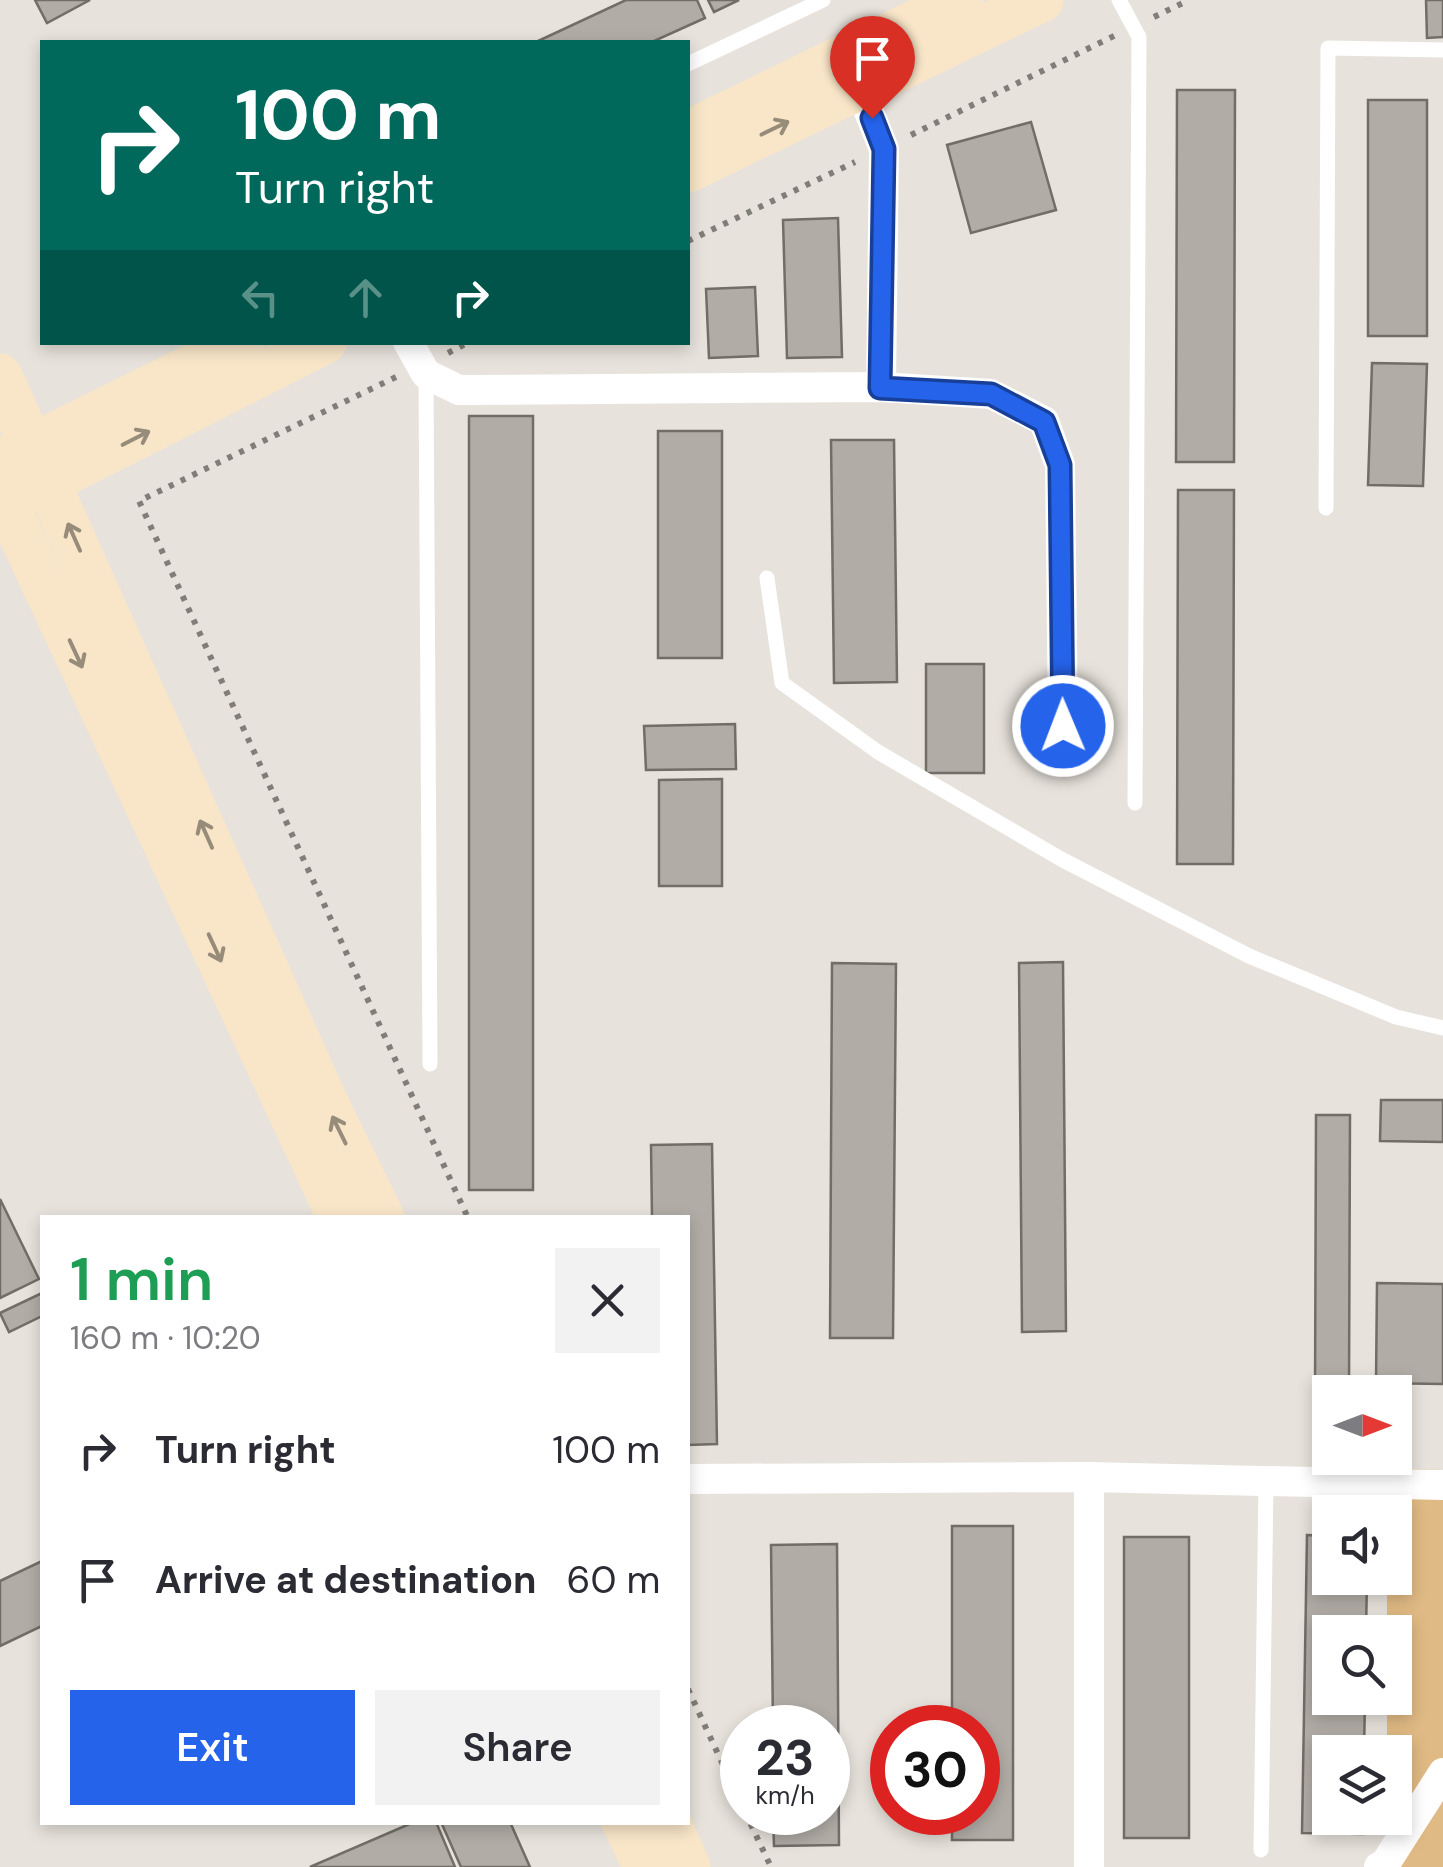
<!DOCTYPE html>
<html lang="en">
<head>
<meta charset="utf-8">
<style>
	:root { --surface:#fff; --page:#f2f2f3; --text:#2b2b33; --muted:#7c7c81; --accent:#2563eb }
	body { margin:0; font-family:"DM Sans",sans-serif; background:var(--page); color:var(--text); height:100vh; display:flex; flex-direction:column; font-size:38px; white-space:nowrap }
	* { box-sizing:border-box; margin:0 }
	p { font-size:32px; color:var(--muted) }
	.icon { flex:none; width:55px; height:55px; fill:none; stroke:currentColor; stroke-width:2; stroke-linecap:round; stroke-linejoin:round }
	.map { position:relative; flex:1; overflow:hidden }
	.sheet { position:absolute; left:40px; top:1215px; width:650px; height:610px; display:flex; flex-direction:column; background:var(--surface); border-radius:0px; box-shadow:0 5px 15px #0003 }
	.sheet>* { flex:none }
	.top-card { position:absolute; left:40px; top:40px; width:650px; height:305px; border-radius:0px; box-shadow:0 5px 15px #0003; background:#00695c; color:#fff; overflow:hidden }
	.needle { width:65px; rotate:90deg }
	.tools { position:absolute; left:1312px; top:1375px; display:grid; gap:20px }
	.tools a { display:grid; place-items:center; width:100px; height:100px; border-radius:0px; background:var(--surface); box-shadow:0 5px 15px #0003; font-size:50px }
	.speed { position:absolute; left:720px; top:1705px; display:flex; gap:20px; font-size:50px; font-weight:700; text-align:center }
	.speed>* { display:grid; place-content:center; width:130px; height:130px; border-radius:50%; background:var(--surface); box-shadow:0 5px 15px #0003; line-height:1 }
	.speed small { font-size:25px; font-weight:400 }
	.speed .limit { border:15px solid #d22; background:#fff; color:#111 }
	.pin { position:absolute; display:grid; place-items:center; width:85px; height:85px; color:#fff; margin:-102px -42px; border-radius:50% 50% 50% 0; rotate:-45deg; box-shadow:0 0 10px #0007 }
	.pin .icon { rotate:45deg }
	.me { position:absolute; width:110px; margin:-55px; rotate:359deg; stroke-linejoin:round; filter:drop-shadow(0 0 8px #0008) }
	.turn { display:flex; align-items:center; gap:35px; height:210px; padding:0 30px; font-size:45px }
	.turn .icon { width:130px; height:130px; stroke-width:2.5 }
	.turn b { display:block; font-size:70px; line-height:85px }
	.lanes { display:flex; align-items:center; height:95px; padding:0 30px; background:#0003; justify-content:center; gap:50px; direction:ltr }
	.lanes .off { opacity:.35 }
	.round { display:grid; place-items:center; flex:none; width:105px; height:105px; border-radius:0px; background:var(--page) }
	.head { display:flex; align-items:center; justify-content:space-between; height:170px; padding:0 30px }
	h1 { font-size:60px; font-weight:600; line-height:75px; color:#1e9e55 }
	.primary-button { display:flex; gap:20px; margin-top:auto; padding:20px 30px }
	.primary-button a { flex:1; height:115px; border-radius:0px; background:var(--accent); color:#fff; font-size:40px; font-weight:600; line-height:115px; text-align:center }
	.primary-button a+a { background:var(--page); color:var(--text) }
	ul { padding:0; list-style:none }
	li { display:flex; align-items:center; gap:30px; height:130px; padding:0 30px }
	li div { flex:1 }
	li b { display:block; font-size:38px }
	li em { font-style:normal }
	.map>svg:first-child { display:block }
	.green { fill:#e0ba84 }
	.building { fill:#b1aca6; stroke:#726d67; stroke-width:2.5 }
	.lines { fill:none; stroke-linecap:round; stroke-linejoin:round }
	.path { stroke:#817e79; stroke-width:6; stroke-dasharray:5 8; stroke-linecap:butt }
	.lane { stroke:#fff; stroke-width:15 }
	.street { stroke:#fff; stroke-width:30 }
	.secondary { stroke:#f9e6c8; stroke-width:45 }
	.oneway { stroke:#978c7a }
	.route-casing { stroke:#184099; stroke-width:25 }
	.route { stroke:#2563eb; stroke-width:18 }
</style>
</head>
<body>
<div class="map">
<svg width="1443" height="1867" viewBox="0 0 1443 1867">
	<rect width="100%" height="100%" fill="#e7e2db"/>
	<path class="green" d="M1387 1468 1443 1470V1867H1387V1818H1395V1752H1387V1698H1395V1632H1387V1578H1395V1512H1387Z"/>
	<g class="building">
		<path d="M35 0H90L47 23Z"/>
		<path d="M626 0H697L705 18 652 42H536Z"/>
		<path d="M708 0H739L714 12Z"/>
		<path d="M1426 0H1443V37L1427 38Z"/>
		<path d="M1177 90H1235L1234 462H1176Z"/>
		<rect x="1368" y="100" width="59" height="236"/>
		<path d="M1031 122 1056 210 971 233 947 145Z"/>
		<path d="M838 218 842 357 787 358 783 220Z"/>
		<path d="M755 287 758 356 709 358 706 289Z"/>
		<path d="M1372 363 1427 364 1423 486 1368 485Z"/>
		<rect x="469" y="416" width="64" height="774"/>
		<rect x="658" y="431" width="64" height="227"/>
		<path d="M831 440H894L897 682 834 683Z"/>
		<path d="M1178 490H1234L1233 864H1177Z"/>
		<rect x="926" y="664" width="58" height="109"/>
		<path d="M735 724 736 769 646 770 644 726Z"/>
		<path d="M722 779V886H659V780Z"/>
		<path d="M1063 962 1066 1331 1022 1332 1019 963Z"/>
		<path d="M832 963 896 964 893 1338H830Z"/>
		<path d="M1381 1100H1443V1142L1380 1141Z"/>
		<path d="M1316 1115H1350L1349 1392H1330V1398H1315Z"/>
		<path d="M712 1144 717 1444 688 1445V1218H652L651 1145Z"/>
		<path d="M0 1199 39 1279 0 1298Z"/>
		<path d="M1377 1283 1443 1284V1384L1376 1383Z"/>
		<path d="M42 1293V1316L9 1332 0 1313Z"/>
		<path d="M952 1526H1013V1840H952V1812H978V1728H952Z"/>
		<path d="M1307 1535 1330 1536V1578H1367L1366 1632H1330V1698H1365L1364 1752H1330V1818H1363V1834L1302 1833Z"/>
		<rect x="1124" y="1537" width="65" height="301"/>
		<path d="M837 1544 839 1845 774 1846 773 1812H828V1728H773L771 1545Z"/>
		<path d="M42 1561V1626L0 1646V1581Z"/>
		<path d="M414 1822H436L455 1867H310Z"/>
		<path d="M441 1822H510L530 1867H461Z"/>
	</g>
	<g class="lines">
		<g class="path">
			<path d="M1154 17 1189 0"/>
			<path d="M911 135 1116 35"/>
			<path d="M688 241 855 162"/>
			<path d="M448 353 469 342"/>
			<path d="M396 377 139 501 468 1218"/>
			<path d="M688 1689 742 1806"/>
			<path d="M745 1812 771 1867"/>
		</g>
		<g class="lane">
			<path d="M1119 0 1139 37 1135 803"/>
			<path d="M688 64 823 0"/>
			<path d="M426 374 430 1064"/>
			<path d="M1326 508 1328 48 1443 50"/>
			<path d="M767 578 782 683 878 752 1061 859 1249 956 1396 1017 1443 1028"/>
			<path d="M1261 1850 1266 1481"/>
		</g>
		<g class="street">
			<path d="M859 87 884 149 881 387"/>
			<path d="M408 342 426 374 459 390 881 387 991 394 1044 421 1060 465 1063 726"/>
			<path d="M1089 1477V1867"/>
			<path d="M688 1479 1089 1477 1443 1485"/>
			<path d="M1379 1867 1385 1864 1443 1773"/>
		</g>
		<g class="secondary">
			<path d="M688 133 961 0"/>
			<path d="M688 170 1041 0"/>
			<path d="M0 376 325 1101 382 1218"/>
			<path d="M6 459 242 342"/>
			<path d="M0 490 340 1218"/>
			<path d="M22 495 324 342"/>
			<path d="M624 1822 646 1867"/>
			<path d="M668 1822 688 1867"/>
		</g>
	</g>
	<defs><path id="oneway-shaft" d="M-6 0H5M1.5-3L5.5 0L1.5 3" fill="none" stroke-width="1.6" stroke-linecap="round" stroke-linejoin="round" transform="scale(2.5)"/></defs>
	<g class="oneway">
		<use href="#oneway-shaft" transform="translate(775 128) rotate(-26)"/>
		<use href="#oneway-shaft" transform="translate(136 438) rotate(-27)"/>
		<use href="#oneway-shaft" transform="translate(74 537) rotate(-114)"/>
		<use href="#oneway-shaft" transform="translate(76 654) rotate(65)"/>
		<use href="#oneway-shaft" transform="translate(206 834) rotate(-114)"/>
		<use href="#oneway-shaft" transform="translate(215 948) rotate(65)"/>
		<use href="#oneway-shaft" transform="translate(339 1130) rotate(-116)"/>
	</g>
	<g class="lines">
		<g class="route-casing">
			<path id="route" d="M872 118 884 149 880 388 991 394 1044 422 1060 465 1063 726"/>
		</g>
		<use href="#route" class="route"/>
	</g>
</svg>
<div class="tools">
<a><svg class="needle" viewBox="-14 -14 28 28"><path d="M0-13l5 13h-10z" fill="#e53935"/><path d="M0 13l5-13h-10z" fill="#7c7c81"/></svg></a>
<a><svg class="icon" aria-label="sound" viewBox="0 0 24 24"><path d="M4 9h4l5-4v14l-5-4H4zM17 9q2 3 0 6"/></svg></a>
<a><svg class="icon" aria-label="search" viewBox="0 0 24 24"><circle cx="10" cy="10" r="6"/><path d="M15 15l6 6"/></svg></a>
<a><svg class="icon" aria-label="layers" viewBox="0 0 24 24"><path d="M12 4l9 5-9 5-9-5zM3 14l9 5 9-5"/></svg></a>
</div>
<div class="speed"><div>23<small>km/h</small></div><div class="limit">30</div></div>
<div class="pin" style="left:872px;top:118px;background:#d93025"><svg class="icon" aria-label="arrive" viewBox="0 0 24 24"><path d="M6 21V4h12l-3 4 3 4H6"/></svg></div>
<svg class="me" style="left:1063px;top:726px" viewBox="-20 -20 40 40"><circle r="17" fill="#2563eb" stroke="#fff" stroke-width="3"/><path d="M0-11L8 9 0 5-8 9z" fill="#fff"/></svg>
<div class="top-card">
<div class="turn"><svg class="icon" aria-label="right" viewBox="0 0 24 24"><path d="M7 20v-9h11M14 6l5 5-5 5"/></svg><div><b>100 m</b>Turn right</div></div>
<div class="lanes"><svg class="icon off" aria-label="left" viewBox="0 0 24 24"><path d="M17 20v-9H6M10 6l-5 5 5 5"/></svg><svg class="icon off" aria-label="ahead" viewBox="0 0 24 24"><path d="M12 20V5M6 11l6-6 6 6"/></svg><svg class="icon" aria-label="right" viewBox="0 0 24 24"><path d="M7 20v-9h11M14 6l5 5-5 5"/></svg></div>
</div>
<section class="sheet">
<div class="head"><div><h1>1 min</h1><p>160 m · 10:20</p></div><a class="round"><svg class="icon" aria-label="close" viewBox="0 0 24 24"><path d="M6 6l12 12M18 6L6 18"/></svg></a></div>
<ul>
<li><svg class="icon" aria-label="right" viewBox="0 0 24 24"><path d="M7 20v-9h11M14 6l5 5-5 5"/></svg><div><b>Turn right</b></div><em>100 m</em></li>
<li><svg class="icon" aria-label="arrive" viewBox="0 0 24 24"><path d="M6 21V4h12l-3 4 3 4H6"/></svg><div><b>Arrive at destination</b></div><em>60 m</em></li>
</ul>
<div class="primary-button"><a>Exit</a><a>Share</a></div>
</section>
</div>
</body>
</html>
